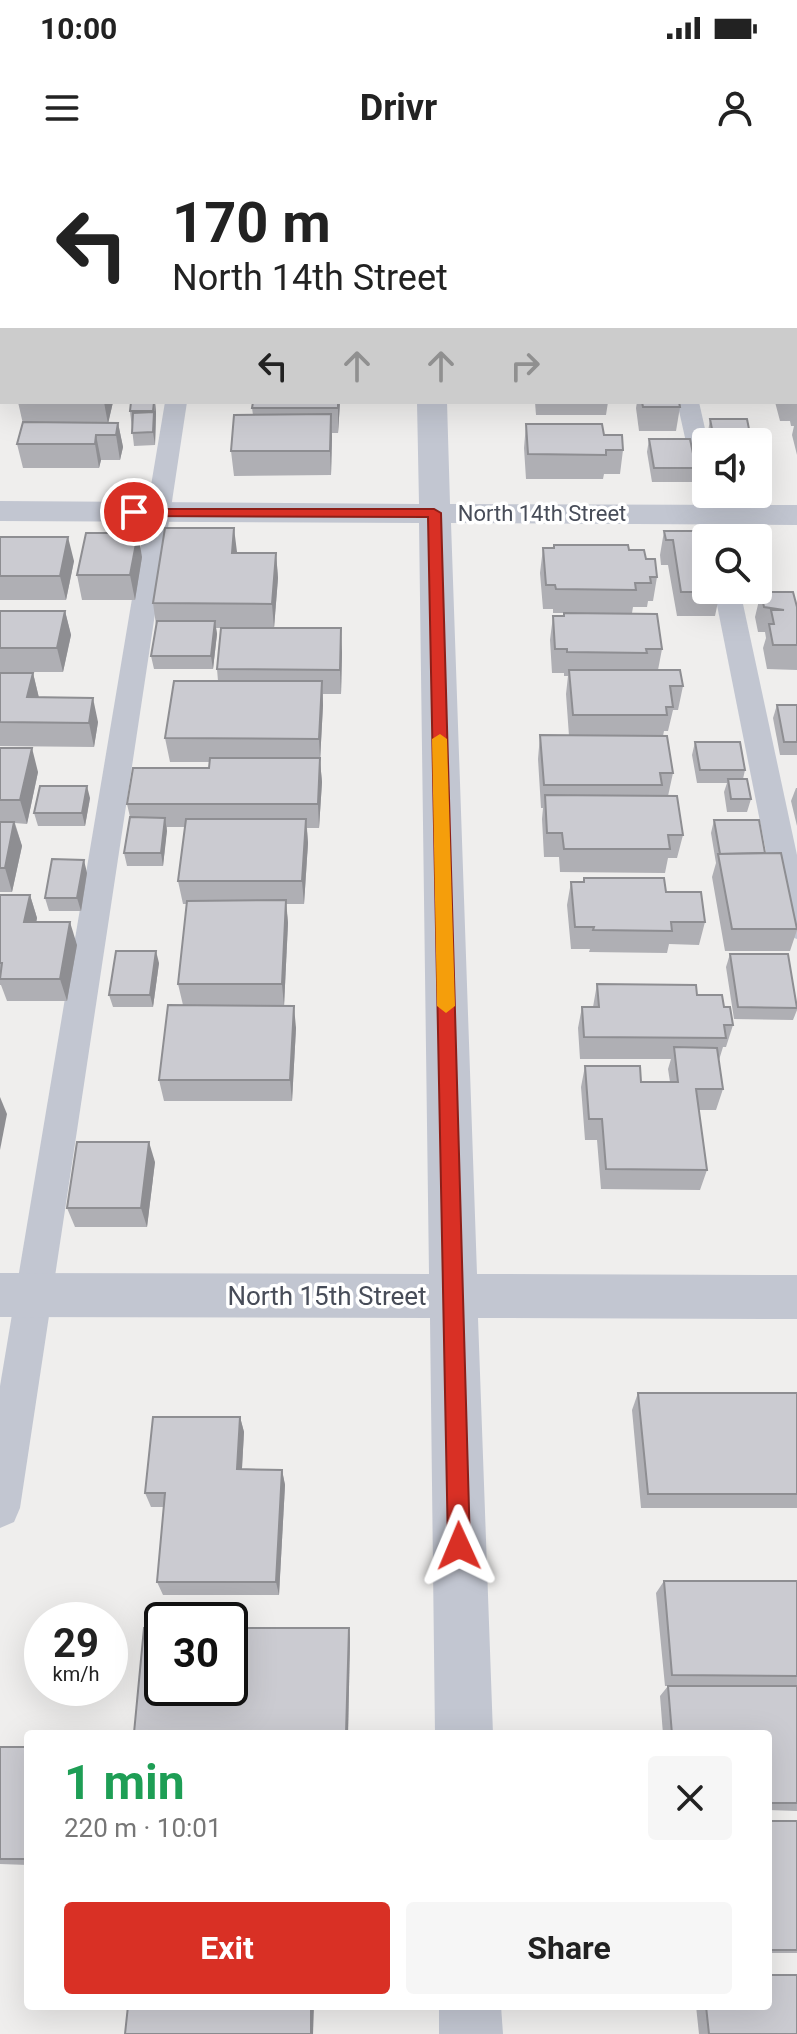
<!DOCTYPE html>
<html lang="en">
<head>
<meta charset="utf-8">
<style>
	:root { --surface:#fff; --page:#f6f6f6; --text:#222; --muted:#767676; --accent:#d93025 }
	body { margin:0; font-family:Roboto,sans-serif; background:var(--page); color:var(--text); height:100vh; display:flex; flex-direction:column; font-size:30px; white-space:nowrap }
	* { box-sizing:border-box; margin:0 }
	p { font-size:26px; color:var(--muted) }
	.icon { flex:none; width:44px; height:44px; fill:none; stroke:currentColor; stroke-width:2; stroke-linecap:round; stroke-linejoin:round }
	.map { position:relative; flex:1; overflow:hidden }
	.side { position:absolute; left:24px; top:1570px; width:748px; height:280px; display:flex; flex-direction:column; background:var(--surface); border-radius:8px; box-shadow:0 8px 32px #0002 }
	.side>* { flex:none }
	.guide { position:absolute; left:0px; top:0px; width:798px; height:244px; box-shadow:0 8px 32px #0002; background:#fff; color:var(--text); overflow:hidden }
	.controls { position:absolute; left:692px; top:268px; display:grid; gap:16px }
	.controls a { display:grid; place-items:center; width:80px; height:80px; border-radius:8px; background:var(--surface); box-shadow:0 8px 32px #0002; font-size:40px }
	.speed { position:absolute; left:24px; top:1442px; display:flex; gap:16px; font-size:40px; font-weight:700; text-align:center }
	.speed>* { display:grid; place-content:center; width:104px; height:104px; border-radius:50%; background:var(--surface); box-shadow:0 8px 32px #0002; line-height:1 }
	.speed small { font-size:20px; font-weight:400 }
	.speed .limit { border:4px solid #111; border-radius:12px; background:#fff; color:#111 }
	.pin { position:absolute; display:grid; place-items:center; width:68px; height:68px; color:#fff; margin:-34px; border:4px solid #fff; border-radius:50%; box-shadow:0 2px 8px #0007 }
	.me { position:absolute; width:88px; margin:-44px; rotate:359deg; stroke-linejoin:round; filter:drop-shadow(0 0 6px #0008) }
	.turn { display:flex; align-items:center; gap:28px; height:168px; padding:0 40px; font-size:36px }
	.turn .icon { width:104px; height:104px; stroke-width:2.5 }
	.turn b { display:block; font-size:56px; line-height:68px }
	.lanes { display:flex; align-items:center; height:76px; padding:0 40px; background:#0003; justify-content:center; gap:40px; direction:ltr }
	.lanes .off { opacity:.35 }
	.round { display:grid; place-items:center; flex:none; width:84px; height:84px; border-radius:8px; background:var(--page) }
	.head { display:flex; align-items:center; justify-content:space-between; height:136px; padding:0 40px }
	h1 { font-size:48px; font-weight:700; line-height:60px; color:#1e9e55 }
	.button { display:flex; gap:16px; margin-top:auto; padding:16px 40px }
	.button a { flex:1; height:92px; border-radius:8px; background:var(--accent); color:#fff; font-size:32px; font-weight:700; line-height:92px; text-align:center }
	.button a+a { background:var(--page); color:var(--text) }
	.status { display:flex; justify-content:space-between; align-items:center; height:56px; padding:0 40px; background:var(--surface); direction:ltr }
	.status svg { height:22px; fill:currentColor }
	header { display:flex; justify-content:space-between; align-items:center; height:104px; padding:0 40px; background:var(--surface); font-size:36px; font-weight:700 }
	.map>svg:first-child { display:block }
	.lines { fill:none; stroke-linecap:round; stroke-linejoin:round }
	.lane { fill:#c2c6d1; fill-rule:evenodd }
	.street { fill:#c2c6d1; fill-rule:evenodd }
	.wall { fill:#afafb4 }
	.shaded-wall { fill:#8e8e92 }
	.building { fill:#cbcbd1; stroke:#8e8e92; stroke-width:2 }
	.route { fill:#d93025; stroke:#8d1f18; stroke-width:2 }
	.slow { fill:#f59e0b }
	.labels { text-anchor:middle; dominant-baseline:central; stroke-width:7; stroke-linejoin:round; paint-order:stroke }
	.far-street-label { font-size:22px; fill:#474c58; stroke:#fff }
	.street-label { font-size:26px; fill:#474c58; stroke:#fff }
</style>
</head>
<body>
<div class="status"><b>10:00</b><svg viewBox="0 0 49 12"><path d="M0 12V9h3v3zM5 12V6h3v6zM10 12V3h3v9zM15 12V0h3v12zM26 1h20v11H26zM47 4h2v5h-2z"/></svg></div>
<header><svg class="icon" aria-label="menu" viewBox="0 0 24 24"><path d="M4 6h16M4 12h16M4 18h16"/></svg>Drivr<svg class="icon" aria-label="person" viewBox="0 0 24 24"><circle cx="12" cy="8" r="4"/><path d="M4 21q1-7 8-7t8 7"/></svg></header>
<div class="map">
<svg width="797" height="1874" viewBox="0 0 797 1874">
	<rect width="100%" height="100%" fill="#efeeed"/>
	<g class="lines">
		<g class="lane">
			<rect x="204" y="0" width="18" height="2"/>
			<rect x="629" y="0" width="18" height="2"/>
			<path d="M165 242H187L20 1348 14 1362 0 1368V1226Z"/>
			<path d="M677 242H699L708 282 706 334H719L728 378H706V382L704 378 697 331Z"/>
			<path d="M714 430H740L797 695V779L786 775 781 767Z"/>
		</g>
		<g class="street">
			<rect x="414" y="0" width="24" height="2"/>
			<path d="M2 21V42L0 43V22Z"/>
			<path d="M417 242H447L450 344 797 345V365L451 363 477 1114 797 1115V1159L478 1158 493 1574H435L430 1158 0 1157V1113L429 1114 419 363 0 361V341L419 344Z"/>
			<path d="M439 1846H501L503 1874H439Z"/>
		</g>
	</g>
	<g class="wall">
		<path d="M73 0H155V2H74Z"/>
		<path d="M173 0H206L205 2H173Z"/>
		<rect x="267" y="0" width="92" height="2"/>
		<path d="M487 0H576L578 2H487Z"/>
		<path d="M649 0H672V2H650Z"/>
		<path d="M702 0H785L784 2H702Z"/>
		<rect x="796" y="80" width="1" height="126"/>
		<path d="M796 210H797V295L792 275 794 266H791L790 261H780L775 242H796Z"/>
		<path d="M18 242H113L108 263H118L123 287 120 300H101L99 308H23L17 284 23 264Z"/>
		<path d="M155 242 156 253 155 285 134 286 130 251Z"/>
		<path d="M340 242 338 273H332L331 315 234 316 231 291 253 255 252 248Z"/>
		<path d="M535 242H608L606 255H536Z"/>
		<path d="M637 242H679L680 247 676 271H639L636 248Z"/>
		<path d="M701 242H725L724 243H701Z"/>
		<path d="M710 259 751 279V282H710L708 272Z"/>
		<path d="M526 264 604 275 623 290 620 314H604L603 319H526L524 288Z"/>
		<path d="M649 279 696 308 693 322H652L647 292Z"/>
		<path d="M664 371 720 432 715 456H677L668 405H661L660 395Z"/>
		<path d="M0 377 74 401 66 440H0Z"/>
		<path d="M543 388 629 390 646 399 657 417 653 441H648L647 447H633L632 453 662 489 658 510 683 526 678 550H673L668 571H664L663 576 673 613 668 636 683 675 677 698H668L665 713 560 712 559 697H544L542 659 543 648H541L538 599 540 575 569 576 566 534 568 516H564V513H552L550 480 553 456H564V453H553V449H543L540 413Z"/>
		<path d="M237 393H276L278 418 274 468H216L217 474 213 509H154L151 496 156 465 153 443Z"/>
		<path d="M142 397 135 440H82L77 415Z"/>
		<path d="M761 432 797 447V510L767 509 763 488 766 478 765 472H758L755 457Z"/>
		<path d="M0 451H65L71 475 63 512H0Z"/>
		<path d="M342 492 341 534H323V545L320 601 322 622 319 668H307L308 683 304 744H286L288 763 284 846 296 868 292 941H164L159 920 183 845 178 824 187 744H183L178 721 185 667H167L163 706H127L124 693 130 657 127 644 209 608V602H170L165 578 218 521 217 509Z"/>
		<path d="M0 513H33L39 538 98 562 94 587 0 586Z"/>
		<path d="M777 545H797V595H780L773 558Z"/>
		<path d="M695 582 745 610 743 619 751 639 747 652H727L724 632 727 623H697L692 595Z"/>
		<path d="M0 588 38 612 27 664 15 663 22 686 12 732H0Z"/>
		<path d="M796 628H797V666L791 641Z"/>
		<path d="M90 638 85 666H38L34 653Z"/>
		<path d="M714 660 765 693 797 766V770L790 791H725L712 717 716 703 711 673Z"/>
		<path d="M87 713 81 751H49L45 738Z"/>
		<path d="M571 722 666 732 705 762 699 785 669 784 667 793 589 792 590 789H571L567 745Z"/>
		<path d="M0 735H30L37 758 36 762 77 785 67 841H7L1 825H0Z"/>
		<path d="M730 794 797 843V850L793 860 734 859 726 807Z"/>
		<path d="M159 803 153 847H113L109 835Z"/>
		<path d="M597 824 697 835 724 847 733 865 726 887H723L719 900 723 929 716 950H699L707 1010 700 1030 601 1029 597 980H585L581 927 585 906 641 922H670L668 909 671 899H580L578 868 582 847H593Z"/>
		<path d="M155 1002 147 1067H75L67 1048Z"/>
		<path d="M638 1233H797V1348H641L632 1250Z"/>
		<path d="M240 1257 244 1272 242 1309 282 1310 285 1325 279 1435H163L157 1422 164 1347H151L145 1333Z"/>
		<path d="M664 1421H797V1651L768 1650V1574H663L660 1536 668 1526H674H665L656 1433Z"/>
		<path d="M349 1468 350 1479 348 1574H135L134 1573Z"/>
		<path d="M0 1587H28V1705L0 1704Z"/>
		<rect x="768" y="1661" width="29" height="132"/>
		<path d="M696 1846H768L797 1874H699Z"/>
	</g>
	<g class="shaded-wall">
		<path d="M104 242H113L108 264Z"/>
		<path d="M155 242 156 253 155 285 153 272Z"/>
		<path d="M338 242H340L338 273Z"/>
		<path d="M331 254 332 278 331 315 330 291Z"/>
		<path d="M118 263 123 287 120 300 116 275Z"/>
		<path d="M96 275 101 300 99 308 95 284Z"/>
		<path d="M234 368 237 392 234 418 232 393Z"/>
		<path d="M138 373 142 397 135 440 130 415Z"/>
		<path d="M68 377 74 401 66 440 60 416Z"/>
		<path d="M276 393 278 418 274 468 272 444Z"/>
		<path d="M65 451 71 475 63 512 57 488Z"/>
		<path d="M215 461 217 474 213 509 211 496Z"/>
		<path d="M341 468 342 492 341 534 340 510Z"/>
		<path d="M33 513 39 538 27 537Z"/>
		<path d="M322 521 323 545 320 601 322 622 319 668 318 644 320 599 319 579Z"/>
		<path d="M93 538 98 562 94 587 89 563Z"/>
		<path d="M32 588 38 612 27 664 20 640Z"/>
		<path d="M87 626 90 638 85 666 82 653Z"/>
		<path d="M165 658 167 671 163 706 161 693Z"/>
		<path d="M306 659 308 683 304 744 302 721Z"/>
		<path d="M14 662 22 686 12 732 5 708Z"/>
		<path d="M84 700 87 713 81 751 77 738Z"/>
		<path d="M30 735 37 758 32 785 24 762Z"/>
		<path d="M286 740 288 763 284 846 282 824Z"/>
		<path d="M70 762 77 785 67 841 60 819Z"/>
		<path d="M156 791 159 803 153 847 150 835Z"/>
		<path d="M294 846 296 868 292 941 290 920Z"/>
		<path d="M0 937 7 954 0 990Z"/>
		<path d="M149 982 155 1002 147 1067 141 1048Z"/>
		<path d="M240 1257 244 1272 241 1324 237 1309Z"/>
		<path d="M282 1310 285 1325 279 1435 276 1422Z"/>
		<path d="M349 1468 350 1479 348 1574H346Z"/>
		<path d="M311 1846H314L313 1874H311Z"/>
	</g>
	<g class="building">
		<path d="M282 0H285L346 1 345 2H281Z"/>
		<path d="M509 0H578V2H510Z"/>
		<path d="M590 0H633L634 2H591Z"/>
		<rect x="796" y="80" width="1" height="25"/>
		<rect x="796" y="121" width="1" height="26"/>
		<rect x="796" y="157" width="1" height="25"/>
		<path d="M796 210H797V242L796 239Z"/>
		<path d="M131 242H154L153 251H130Z"/>
		<path d="M253 242H338V248H252Z"/>
		<path d="M642 242H679L680 247H643Z"/>
		<path d="M154 252 153 272 132 273 133 253Z"/>
		<path d="M331 254 330 291H231L234 255Z"/>
		<path d="M710 259H747L751 279H714Z"/>
		<path d="M23 262 118 263 116 275H96L95 284H17Z"/>
		<path d="M526 264H602L604 275H622L623 290H606V295L528 294Z"/>
		<path d="M649 279H690L696 308H654Z"/>
		<path d="M165 368H234L232 393H276L272 444 153 443Z"/>
		<path d="M664 371H708L710 378H706V430H720V432H681L673 380H666Z"/>
		<path d="M86 373H138L130 415H77Z"/>
		<path d="M0 377H68L60 416H0Z"/>
		<path d="M554 385H628L629 390H644L646 399H655L657 417H650L651 423H635L636 430 556 429 555 425H546L543 388H554Z"/>
		<path d="M761 432H793L797 447V485H773L769 464H774L771 450H784L764 447Z"/>
		<path d="M0 451H65L57 488H0Z"/>
		<path d="M564 453 657 454 662 489H646L647 493 567 492V489H555L553 456H564Z"/>
		<path d="M157 461H215L211 496H151Z"/>
		<path d="M221 468H341L340 510 217 509Z"/>
		<path d="M569 510H680L683 526H670L673 547H666L667 555H573Z"/>
		<path d="M0 513H33L27 537 93 538 89 563 0 562Z"/>
		<path d="M174 521H322L319 579 165 578Z"/>
		<path d="M777 545H797V582H784Z"/>
		<path d="M540 575 667 576 673 613H660L662 625H544Z"/>
		<path d="M695 582H740L745 610H700Z"/>
		<path d="M0 588H32L20 640H0Z"/>
		<path d="M210 598H320L318 644H127L133 608H209Z"/>
		<path d="M728 619H747L751 639H731Z"/>
		<path d="M40 626H87L82 653H34Z"/>
		<path d="M545 635 677 636 683 675H668L670 689H564L562 673H547Z"/>
		<path d="M130 657 165 658 161 693H124Z"/>
		<path d="M186 659H306L302 721H178Z"/>
		<path d="M714 660H759L765 693 720 694Z"/>
		<path d="M0 662H14L5 708H0Z"/>
		<path d="M781 693 797 769H732L718 694Z"/>
		<path d="M52 699 84 700 77 738H45Z"/>
		<path d="M584 718H664L666 732H701L705 762H671L672 771 593 770 594 767H575L571 722H584Z"/>
		<path d="M0 735H30L24 762H70L60 819H0L2 803H0Z"/>
		<path d="M286 740 282 824H178L187 741Z"/>
		<path d="M116 791H156L150 835H109Z"/>
		<path d="M730 794H788L797 848 738 847Z"/>
		<path d="M597 824 696 825 697 835H722L724 847H730L733 865H724L726 878 584 877 582 847H599Z"/>
		<path d="M168 845 294 846 290 920H159Z"/>
		<path d="M674 887 717 888 723 929H696L707 1010 606 1009 602 959H589L585 906H640L641 922H678Z"/>
		<path d="M77 982H149L141 1048H67Z"/>
		<path d="M638 1233H797V1334H648Z"/>
		<path d="M153 1257H240L237 1309 282 1310 276 1422H157L165 1333H145Z"/>
		<path d="M664 1421H797V1516L672 1515Z"/>
		<path d="M144 1468H162V1528H230V1468H349L346 1574 134 1573Z"/>
		<path d="M668 1526H797V1643H768V1574H672Z"/>
		<rect x="0" y="1587" width="28" height="112"/>
		<rect x="768" y="1661" width="29" height="129"/>
		<path d="M768 1815H797V1874H709L706 1846H768Z"/>
		<path d="M128 1846H311V1874H125Z"/>
	</g>
	<path class="route" d="M130 349H434L441 353 470 1386 467 1394 459 1397 451 1394 448 1386 428 357 134 356 128 352Z"/>
	<path class="slow" d="M440 574 447 579 455 846 446 853 437 846 432 579Z"/>
	<g class="labels">
		<g class="far-street-label">
			<text x="542" y="353">North 14th Street</text>
		</g>
		<g class="street-label">
			<text x="327" y="1136">North 15th Street</text>
		</g>
	</g>
</svg>
<div class="controls">
<a><svg class="icon" aria-label="sound" viewBox="0 0 24 24"><path d="M4 9h4l5-4v14l-5-4H4zM17 9q2 3 0 6"/></svg></a>
<a><svg class="icon" aria-label="search" viewBox="0 0 24 24"><circle cx="10" cy="10" r="6"/><path d="M15 15l6 6"/></svg></a>
</div>
<div class="speed"><div>29<small>km/h</small></div><div class="limit">30</div></div>
<div class="pin" style="left:134px;top:352px;background:#d93025"><svg class="icon" aria-label="arrive" viewBox="0 0 24 24"><path d="M6 21V4h12l-3 4 3 4H6"/></svg></div>
<svg class="me" style="left:459px;top:1386px" viewBox="-20 -20 40 40"><path d="M0-17L14 15 0 8-14 15z" fill="#d93025" stroke="#fff" stroke-width="4"/></svg>
<div class="guide">
<div class="turn"><svg class="icon" aria-label="left" viewBox="0 0 24 24"><path d="M17 20v-9H6M10 6l-5 5 5 5"/></svg><div><b>170 m</b>North 14th Street</div></div>
<div class="lanes"><svg class="icon" aria-label="left" viewBox="0 0 24 24"><path d="M17 20v-9H6M10 6l-5 5 5 5"/></svg><svg class="icon off" aria-label="ahead" viewBox="0 0 24 24"><path d="M12 20V5M6 11l6-6 6 6"/></svg><svg class="icon off" aria-label="ahead" viewBox="0 0 24 24"><path d="M12 20V5M6 11l6-6 6 6"/></svg><svg class="icon off" aria-label="right" viewBox="0 0 24 24"><path d="M7 20v-9h11M14 6l5 5-5 5"/></svg></div>
</div>
<section class="side">
<div class="head"><div><h1>1 min</h1><p>220 m · 10:01</p></div><a class="round"><svg class="icon" aria-label="close" viewBox="0 0 24 24"><path d="M6 6l12 12M18 6L6 18"/></svg></a></div>
<div class="button"><a>Exit</a><a>Share</a></div>
</section>
</div>
</body>
</html>
